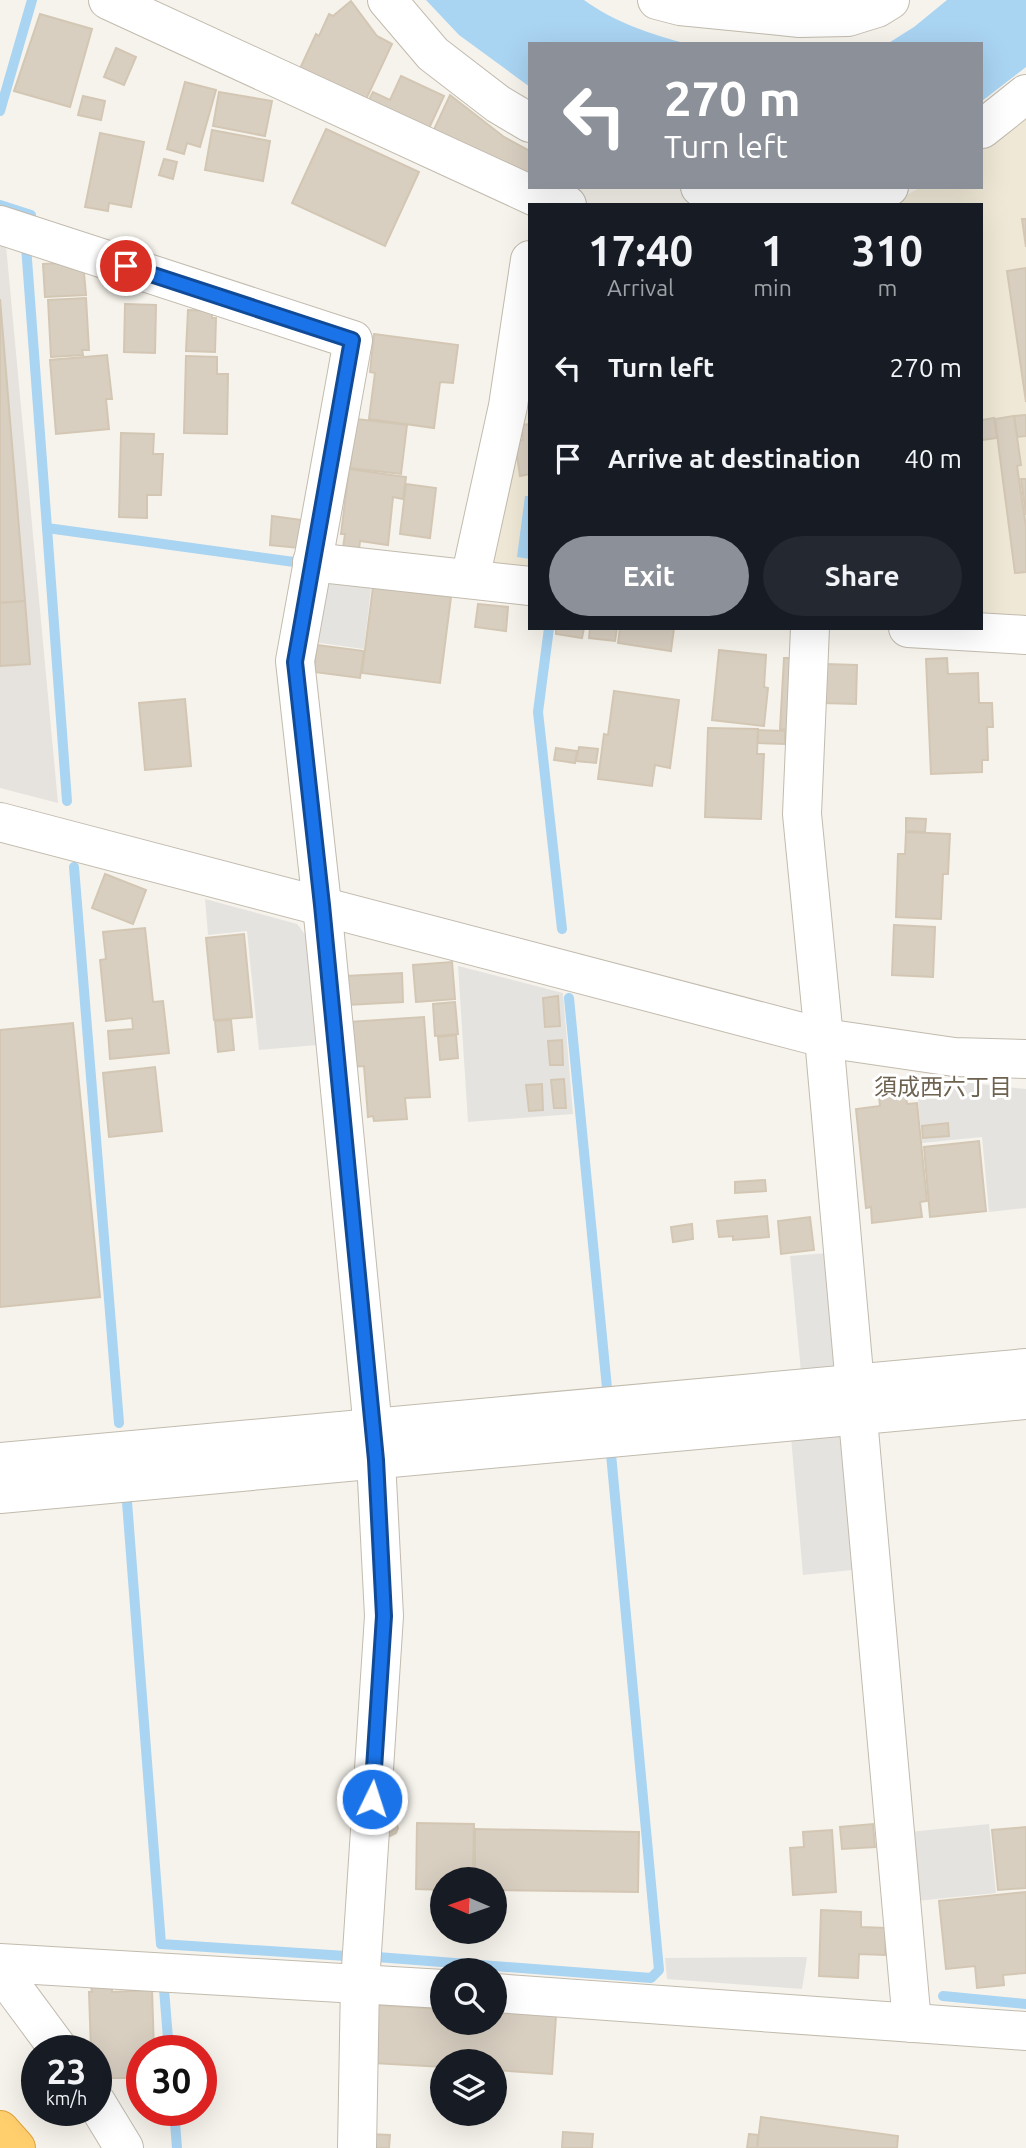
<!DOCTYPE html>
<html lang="en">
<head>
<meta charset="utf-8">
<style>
	:root { --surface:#171b24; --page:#242831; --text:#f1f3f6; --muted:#9ea1a6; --accent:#8c9099 }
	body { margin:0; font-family:Ubuntu,"Noto Sans JP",sans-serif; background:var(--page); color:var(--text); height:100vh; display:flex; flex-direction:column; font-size:26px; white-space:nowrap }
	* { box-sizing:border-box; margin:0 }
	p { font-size:23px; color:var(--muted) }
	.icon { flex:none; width:38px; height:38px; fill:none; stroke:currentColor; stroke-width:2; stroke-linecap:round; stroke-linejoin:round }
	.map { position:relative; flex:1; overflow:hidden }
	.side { position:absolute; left:528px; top:203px; width:455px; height:427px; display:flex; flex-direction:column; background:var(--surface); border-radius:0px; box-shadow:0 7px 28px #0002 }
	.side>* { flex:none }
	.banner { position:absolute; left:528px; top:42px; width:455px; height:147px; border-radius:0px; box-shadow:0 7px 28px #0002; background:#8c9099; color:#fff; overflow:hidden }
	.needle { width:46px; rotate:272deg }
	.buttons { position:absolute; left:430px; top:1867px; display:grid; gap:14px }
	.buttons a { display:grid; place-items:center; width:77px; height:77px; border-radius:50%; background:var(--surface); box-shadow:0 7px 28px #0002; font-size:35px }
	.speed { position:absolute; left:21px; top:2035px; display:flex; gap:14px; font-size:35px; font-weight:700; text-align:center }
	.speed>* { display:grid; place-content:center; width:91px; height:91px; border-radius:50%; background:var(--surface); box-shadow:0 7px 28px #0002; line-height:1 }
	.speed small { font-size:18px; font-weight:400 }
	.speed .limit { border:10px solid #d22; background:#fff; color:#111 }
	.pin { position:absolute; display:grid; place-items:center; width:60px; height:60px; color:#fff; margin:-30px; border:4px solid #fff; border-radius:50%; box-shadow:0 2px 7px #0007 }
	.me { position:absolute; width:77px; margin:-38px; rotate:4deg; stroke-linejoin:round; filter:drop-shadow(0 0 5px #0008) }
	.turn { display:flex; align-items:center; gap:24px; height:147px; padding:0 21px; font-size:32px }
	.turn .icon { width:91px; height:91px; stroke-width:2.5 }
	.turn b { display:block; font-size:49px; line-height:60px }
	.eta { display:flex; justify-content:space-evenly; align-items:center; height:119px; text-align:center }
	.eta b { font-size:42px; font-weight:700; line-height:49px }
	.action { display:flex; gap:14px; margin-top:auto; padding:14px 21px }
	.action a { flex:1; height:80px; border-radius:42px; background:var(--accent); color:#fff; font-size:28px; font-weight:700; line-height:80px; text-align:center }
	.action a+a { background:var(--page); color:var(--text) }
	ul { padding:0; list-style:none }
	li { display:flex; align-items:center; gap:21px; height:91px; padding:0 21px }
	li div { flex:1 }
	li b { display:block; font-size:26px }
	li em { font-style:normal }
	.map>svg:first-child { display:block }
	.industrial { fill:#e6e2dd }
	.education { fill:#efe8d6 }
	.parking { fill:#e5e3e0 }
	.water { fill:#a9d4f2 }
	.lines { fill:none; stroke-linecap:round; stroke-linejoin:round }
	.stream { stroke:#a9d4f2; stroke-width:10 }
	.building { fill:#d8cfc1; stroke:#d3c7b4; stroke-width:2 }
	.minor-casing { stroke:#c2bbae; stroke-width:40 }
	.highway-casing { stroke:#e0a43c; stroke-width:40 }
	.minor { stroke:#fff; stroke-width:38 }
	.highway { stroke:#ffcf6e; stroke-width:38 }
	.route-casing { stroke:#114b97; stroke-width:18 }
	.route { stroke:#1a73e8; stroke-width:12 }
	.labels { text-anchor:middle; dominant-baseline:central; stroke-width:6; stroke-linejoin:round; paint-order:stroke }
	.neighbourhood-label { font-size:23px; fill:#6e6250; stroke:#fff }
</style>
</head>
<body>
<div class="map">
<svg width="1026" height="2148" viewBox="0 0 1026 2148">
	<rect width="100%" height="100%" fill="#f6f3ec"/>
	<path class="industrial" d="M0 234 5 235 58 803 0 788Z"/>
	<g class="education">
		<path d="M1026 110V628L982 627V205H884L891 204 921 187H982V146Z"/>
		<path d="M530 296V579L489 574Z"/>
	</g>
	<g class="parking">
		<path d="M372 580 364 649 313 642 320 583Z"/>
		<path d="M205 899 297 924 307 937 317 1045 259 1050 247 931 208 935Z"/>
		<path d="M458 966 563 993 573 1114 468 1122Z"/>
		<path d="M916 1077 1026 1089V1208L989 1212 982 1137 922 1143Z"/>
		<path d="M827 1253 839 1369 801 1372 790 1256Z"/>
		<path d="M845 1433 862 1569 803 1575 791 1437Z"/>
		<path d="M989 1824 996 1893 916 1901 909 1832Z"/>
		<path d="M807 1957 802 1989 667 1979 665 1958Z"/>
	</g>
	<g class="water">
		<path d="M426 0H584C614 22 653 35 688 44H530V87L459 35Z"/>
		<path d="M947 0H1026V67L982 101V44H887L914 27Z"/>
		<path d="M525 496H530V559L517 557Z"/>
	</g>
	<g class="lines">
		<g class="stream">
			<path d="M0 111 32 0"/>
			<path d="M0 205 31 215"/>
			<path d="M26 246 47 528 294 562"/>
			<path d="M47 528 67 801"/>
			<path d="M549 628 538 712 562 929"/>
			<path d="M74 867 119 1423"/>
			<path d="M569 998 607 1388"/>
			<path d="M127 1502 161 1944 346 1956"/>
			<path d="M377 1957 651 1978 659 1970 611 1454"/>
			<path d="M164 1989 169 2051"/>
			<path d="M943 1996 1026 2004"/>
			<path d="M174 2110 177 2148"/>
		</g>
	</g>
	<g class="building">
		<path d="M351 1 377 36 392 44 362 108 296 77 316 34 319 36 329 14 333 16Z"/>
		<path d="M40 14 92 29 70 107 14 91Z"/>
		<path d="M116 48 136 57 124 85 104 77Z"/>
		<path d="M401 76 444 96 425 137 364 109 373 92 390 100Z"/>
		<path d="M185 82 216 90 200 147 187 143 184 154 167 149Z"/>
		<path d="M219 92 272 101 265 136 213 126Z"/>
		<path d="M450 95 504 137 530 151V184L430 138Z"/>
		<path d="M83 96 105 101 101 120 78 115Z"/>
		<path d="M326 129 419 172 385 246 292 203Z"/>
		<path d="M212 130 270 141 263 181 205 170Z"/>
		<path d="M100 133 144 142 131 207 109 203 108 211 85 207Z"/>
		<path d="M164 159 177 162 173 179 159 175Z"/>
		<path d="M1022 219H1026V247Z"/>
		<path d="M83 262 86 295 45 297 43 264Z"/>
		<path d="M1026 268V402L1007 271Z"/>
		<path d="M86 298 89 350H82L83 355 51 357 48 300Z"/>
		<path d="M0 299 25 601 0 603Z"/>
		<path d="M125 304 156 305 155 353 124 352Z"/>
		<path d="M188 310 212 311V318H216L215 352 186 351Z"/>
		<path d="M374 334 458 345 453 383 440 382 434 428 369 419 375 373 370 372Z"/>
		<path d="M107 355 112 399H106L109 429 56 434 50 360Z"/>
		<path d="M186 356 217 357V374H228L227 434 184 433Z"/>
		<path d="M1026 415V436L1017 437 1014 416Z"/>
		<path d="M1014 416 1021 465 1017 466 1026 527V572L1015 573 995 419Z"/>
		<path d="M994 418 997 438 982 440V420Z"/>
		<path d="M356 419 407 425 401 474 350 468Z"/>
		<path d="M530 424V474L520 476 515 441 523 440 521 425Z"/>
		<path d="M121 433 154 434 153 454H163L161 495H147V518L119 517Z"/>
		<path d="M349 469 406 477 403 499 393 497 388 545 360 541 359 550 343 548 345 534H341Z"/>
		<path d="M1021 479H1026V515Z"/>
		<path d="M406 484 436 488 430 538 400 534Z"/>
		<path d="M272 516 302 520 299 548 270 545Z"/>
		<path d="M373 587 451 597 440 683 362 673Z"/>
		<path d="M25 601 30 664 0 666V603Z"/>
		<path d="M478 604 508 607 506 631 475 627Z"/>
		<path d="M556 628H584L582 638 556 634Z"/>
		<path d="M590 628H617L615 641 589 638Z"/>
		<path d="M620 628H674L671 651 618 643Z"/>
		<path d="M317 645 364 651 360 678 314 672Z"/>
		<path d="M719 650 766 655 764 687 768 688 764 726 712 720Z"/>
		<path d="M784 658H797L793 730 780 729Z"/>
		<path d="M947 658 948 674 978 673 979 703H992L993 727H987L988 760H982V772L931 774 926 659Z"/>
		<path d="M825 664 857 665 856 704 823 703Z"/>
		<path d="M614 691 679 700 670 768 655 765 652 786 598 779 604 734 608 735Z"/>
		<path d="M185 699 191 766 145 770 139 703Z"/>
		<path d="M708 728 758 729 757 754H764L761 819 705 817Z"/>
		<path d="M758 730 785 731V744L758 743Z"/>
		<path d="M579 747 598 749 596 763 576 761Z"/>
		<path d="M556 748 577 751 575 763 554 760Z"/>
		<path d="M906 818 926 819 925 832 906 831Z"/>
		<path d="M906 832 950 834 948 874H943L941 919 896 917 898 854H905Z"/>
		<path d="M105 874 146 890 133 924 92 908Z"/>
		<path d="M894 925 935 927 933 977 892 975Z"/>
		<path d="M145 928 153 1002 163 1001 169 1053 110 1059 108 1031 133 1029 132 1018 106 1021 100 960 106 959 103 932Z"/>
		<path d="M244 934 252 1017 214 1020 206 938Z"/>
		<path d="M452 962 455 999 416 1002 413 965Z"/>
		<path d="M402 973 403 1002 347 1005 346 976Z"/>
		<path d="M558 996 560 1026 545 1027 543 998Z"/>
		<path d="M455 1002 458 1034 435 1036 433 1004Z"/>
		<path d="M424 1017 430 1097 405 1098 407 1119 374 1121 373 1116 368 1117 364 1066 352 1067 349 1022Z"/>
		<path d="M231 1020 234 1050 218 1052 215 1021Z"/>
		<path d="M73 1023 100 1297 0 1307V1030Z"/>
		<path d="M456 1035 458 1058 440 1060 438 1037Z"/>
		<path d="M562 1040 563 1065H550L548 1041Z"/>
		<path d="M155 1067 162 1131 109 1137 103 1073Z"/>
		<path d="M564 1079 566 1108H554L551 1080Z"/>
		<path d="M542 1084 543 1110 529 1111 526 1085Z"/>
		<path d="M906 1093 907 1104 917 1103 927 1201 920 1202 922 1217 872 1223 871 1207 866 1208 856 1109 880 1106 879 1096Z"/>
		<path d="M948 1123 949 1136 923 1138 922 1126Z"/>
		<path d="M979 1141 986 1211 930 1217 924 1147Z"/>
		<path d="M765 1180 766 1191 735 1193V1182Z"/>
		<path d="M767 1216 769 1237 733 1240V1236L719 1237 717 1221Z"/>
		<path d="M810 1217 814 1250 781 1254 778 1221Z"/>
		<path d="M692 1224 693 1239 673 1242 671 1227Z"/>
		<path d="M391 1821 396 1823 398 1828 396 1833 390 1836 385 1833 386 1822Z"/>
		<path d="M417 1823 474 1824 473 1880H443V1890L416 1889Z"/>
		<path d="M873 1824 875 1847 842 1849 840 1827Z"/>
		<path d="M1026 1827V1888L998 1890 992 1830Z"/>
		<path d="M475 1829 639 1832 638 1892 495 1890V1880H475Z"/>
		<path d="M832 1830 836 1892 793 1895 790 1848 804 1847 803 1832Z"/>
		<path d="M1026 1892V1973L1003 1975 1004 1985 977 1988 975 1966 946 1969 939 1901Z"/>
		<path d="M821 1910 861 1912V1927L886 1928 885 1955 859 1954 858 1978 819 1976Z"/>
		<path d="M112 1985V1992L152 1990 154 2051H142V2078H110V2070H98L96 2068V2051H91L89 1992H92L91 1986Z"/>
		<path d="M377 2005 443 2009V2023H495V2012L556 2016 552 2074 495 2070V2062H443V2067L374 2063Z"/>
		<path d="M761 2117 898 2136 897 2148H757Z"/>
		<path d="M563 2132 593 2134 592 2148H562Z"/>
		<path d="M369 2134 390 2135 389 2148H368Z"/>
		<path d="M749 2134 758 2135 757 2148H747Z"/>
	</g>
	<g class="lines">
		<g class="minor-casing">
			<g id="minor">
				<path d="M108 0 540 199 567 205"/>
				<path d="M387 0 433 54 498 104 530 123"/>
				<path d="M657 0 680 6 800 18 848 17 877 8 890 0"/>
				<path d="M982 129 1026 94"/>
				<path d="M700 187 783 204 856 202 889 187"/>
				<path d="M0 225 353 340 295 661 322 905 376 1460 384 1616 360 1983 357 2148"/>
				<path d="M312 562 530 586"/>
				<path d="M470 579 508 406 530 260"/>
				<path d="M810 628 802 814 824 1038 912 2023"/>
				<path d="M908 628 1026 635"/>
				<path d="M0 822 824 1038 954 1057 1026 1059"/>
				<path d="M0 1462 1026 1368"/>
				<path d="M0 1494 1026 1400"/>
				<path d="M0 1963 443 1989"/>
				<path d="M0 1970 60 2051"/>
				<path d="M495 1993 1026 2031"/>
				<path d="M96 2102 124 2148"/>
			</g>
		</g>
		<g class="highway-casing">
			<path id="highway" d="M0 2130 16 2148"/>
		</g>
		<use href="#minor" class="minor"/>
		<use href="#highway" class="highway"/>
	</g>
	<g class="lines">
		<g class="route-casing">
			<path id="route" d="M126 266 352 340 295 662 322 905 376 1460 384 1616 372 1799"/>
		</g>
		<use href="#route" class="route"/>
	</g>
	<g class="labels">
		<g class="neighbourhood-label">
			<text x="943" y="1086">須成西六丁目</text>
		</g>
	</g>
</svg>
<div class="buttons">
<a><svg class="needle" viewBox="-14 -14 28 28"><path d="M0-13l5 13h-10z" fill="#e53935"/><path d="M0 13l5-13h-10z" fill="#9ea1a6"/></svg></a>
<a><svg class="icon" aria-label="search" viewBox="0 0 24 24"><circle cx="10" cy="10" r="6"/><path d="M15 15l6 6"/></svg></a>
<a><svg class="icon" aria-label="layers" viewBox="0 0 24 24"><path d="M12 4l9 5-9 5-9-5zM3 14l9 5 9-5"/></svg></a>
</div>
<div class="speed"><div>23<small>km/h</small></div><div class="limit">30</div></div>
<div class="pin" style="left:126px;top:266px;background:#d93025"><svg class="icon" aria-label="arrive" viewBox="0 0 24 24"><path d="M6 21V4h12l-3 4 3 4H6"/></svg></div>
<svg class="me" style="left:372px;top:1799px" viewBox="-20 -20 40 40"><circle r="17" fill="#1a73e8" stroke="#fff" stroke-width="3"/><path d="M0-11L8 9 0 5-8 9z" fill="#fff"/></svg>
<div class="banner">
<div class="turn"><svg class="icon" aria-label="left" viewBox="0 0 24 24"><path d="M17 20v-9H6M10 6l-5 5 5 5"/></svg><div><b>270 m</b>Turn left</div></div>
</div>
<section class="side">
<div class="eta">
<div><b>17:40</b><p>Arrival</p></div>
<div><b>1</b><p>min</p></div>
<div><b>310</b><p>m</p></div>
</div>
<ul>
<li><svg class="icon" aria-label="left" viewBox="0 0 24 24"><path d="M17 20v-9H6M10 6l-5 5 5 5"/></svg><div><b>Turn left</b></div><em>270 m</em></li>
<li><svg class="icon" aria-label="arrive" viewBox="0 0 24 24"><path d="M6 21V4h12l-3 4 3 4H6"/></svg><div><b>Arrive at destination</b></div><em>40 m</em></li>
</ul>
<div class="action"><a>Exit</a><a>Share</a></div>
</section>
</div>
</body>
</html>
